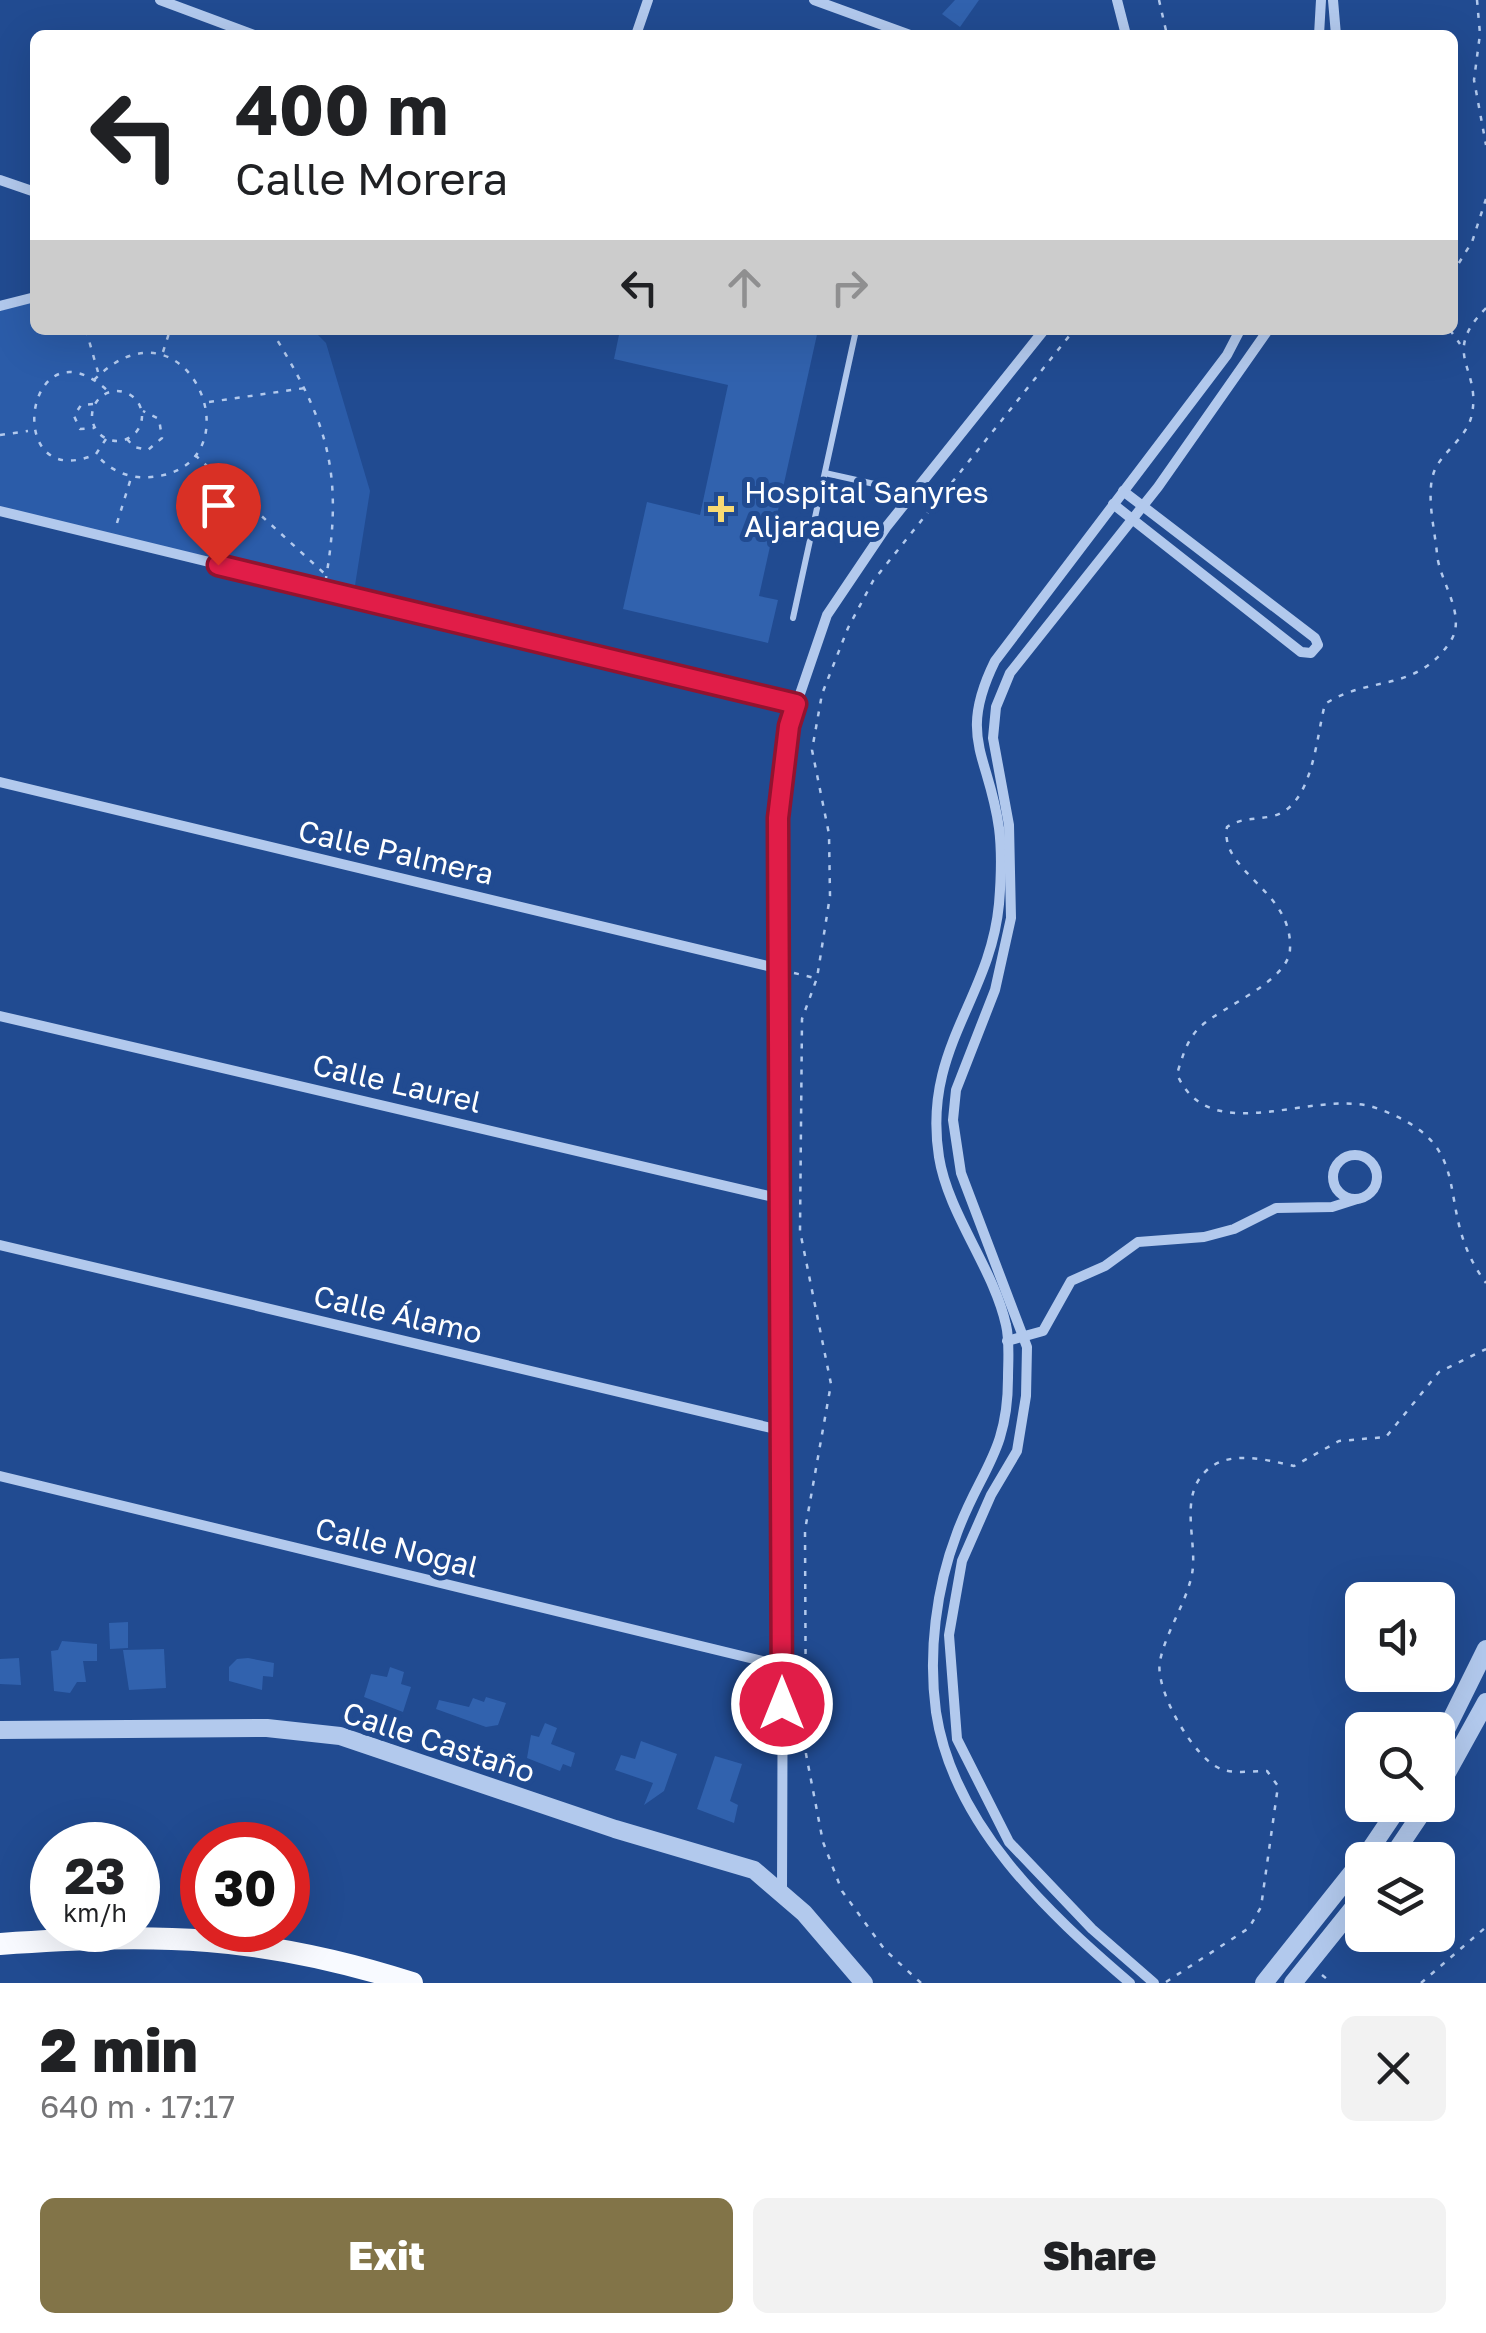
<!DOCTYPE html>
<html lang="en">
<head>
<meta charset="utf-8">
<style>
	:root { --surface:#fff; --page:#f2f2f2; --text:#202124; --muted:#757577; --accent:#827448 }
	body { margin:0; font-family:"Golos Text",sans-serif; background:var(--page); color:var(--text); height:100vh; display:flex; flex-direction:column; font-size:38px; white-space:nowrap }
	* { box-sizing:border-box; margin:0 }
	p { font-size:32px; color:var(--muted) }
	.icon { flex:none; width:55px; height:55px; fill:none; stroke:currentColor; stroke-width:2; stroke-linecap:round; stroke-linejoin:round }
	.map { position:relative; height:1983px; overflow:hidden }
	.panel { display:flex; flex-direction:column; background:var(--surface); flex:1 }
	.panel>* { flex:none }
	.hud { position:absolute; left:30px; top:30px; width:1428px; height:305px; border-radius:15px; box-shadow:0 10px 40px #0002; background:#fff; color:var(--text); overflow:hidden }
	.controls { position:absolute; left:1345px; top:1582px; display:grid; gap:20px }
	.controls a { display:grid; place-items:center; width:110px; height:110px; border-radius:15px; background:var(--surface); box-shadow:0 10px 40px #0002; font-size:50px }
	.speed { position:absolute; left:30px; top:1822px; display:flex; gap:20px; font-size:50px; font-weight:700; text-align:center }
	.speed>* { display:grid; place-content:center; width:130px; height:130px; border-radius:50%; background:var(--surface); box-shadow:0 10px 40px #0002; line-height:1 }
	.speed small { font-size:25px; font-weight:400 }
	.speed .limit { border:15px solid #d22; background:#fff; color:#111 }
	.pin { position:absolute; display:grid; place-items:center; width:85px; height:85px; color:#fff; margin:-102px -42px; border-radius:50% 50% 50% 0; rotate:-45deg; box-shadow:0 0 10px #0007 }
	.pin .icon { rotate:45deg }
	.me { position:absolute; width:110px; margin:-55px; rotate:0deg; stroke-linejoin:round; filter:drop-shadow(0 0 8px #0008) }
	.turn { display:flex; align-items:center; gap:35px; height:210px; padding:0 40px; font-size:45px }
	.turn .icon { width:130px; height:130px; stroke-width:2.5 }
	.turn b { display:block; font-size:70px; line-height:85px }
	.lanes { display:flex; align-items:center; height:95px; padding:0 40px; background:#0003; justify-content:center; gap:50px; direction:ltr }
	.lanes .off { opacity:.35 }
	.round { display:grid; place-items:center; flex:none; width:105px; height:105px; border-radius:15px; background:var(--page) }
	.head { display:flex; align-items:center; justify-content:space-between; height:170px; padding:0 40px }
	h1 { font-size:60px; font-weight:800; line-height:75px }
	.cta { display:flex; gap:20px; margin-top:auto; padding:20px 40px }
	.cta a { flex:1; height:115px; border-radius:15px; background:var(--accent); color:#fff; font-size:40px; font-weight:800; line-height:115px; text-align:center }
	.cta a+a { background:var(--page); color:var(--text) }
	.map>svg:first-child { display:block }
	.green { fill:#2b5ca9 }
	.building { fill:#3162ae }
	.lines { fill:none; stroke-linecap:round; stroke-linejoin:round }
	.path { stroke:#b2c9ed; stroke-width:2.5; stroke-dasharray:5 8; stroke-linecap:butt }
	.service { stroke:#b2c9ed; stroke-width:6 }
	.minor { stroke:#b2c9ed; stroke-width:10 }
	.tertiary { stroke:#b2c9ed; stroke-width:18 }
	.primary { stroke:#f8faff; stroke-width:22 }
	.route-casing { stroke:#92132f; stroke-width:25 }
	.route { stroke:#e11d48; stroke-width:18 }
	.poi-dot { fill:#f9da73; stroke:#214b91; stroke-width:4 }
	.labels { text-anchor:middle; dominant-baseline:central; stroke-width:10; stroke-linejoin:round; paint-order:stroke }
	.poi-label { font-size:30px; fill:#fff; stroke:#214b91; text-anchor:start }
	.street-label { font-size:30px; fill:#fff; stroke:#214b91 }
</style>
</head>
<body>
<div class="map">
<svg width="1486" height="1983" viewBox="0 0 1486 1983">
	<rect width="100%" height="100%" fill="#214b91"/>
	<path class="green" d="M35 297V330H313L326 343 370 491 353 598 0 511V307Z"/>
	<g class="building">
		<path d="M955 0H979L960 27 942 14Z"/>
		<path d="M620 330H818L759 596 778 600 768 643 623 609 647 502 700 515 728 385 614 359Z"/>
		<path d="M128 1622V1648L110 1649 109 1623Z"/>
		<path d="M62 1641 97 1644V1661H83L86 1682H77L70 1693 54 1691 51 1651 58 1650Z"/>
		<path d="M164 1649 166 1688 129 1690 123 1650Z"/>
		<path d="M19 1658 21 1685 0 1684V1659Z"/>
		<path d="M248 1658 274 1663 273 1677 263 1676 262 1690 229 1681V1667L237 1659Z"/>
		<path d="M390 1667 404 1672 401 1684 411 1687 403 1712 364 1697 371 1674 387 1677Z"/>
		<path d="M486 1697 506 1703 498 1725 486 1727 436 1709 439 1700 469 1707 473 1698 484 1702Z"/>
		<path d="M545 1723 557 1728 551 1744 575 1753 571 1767 563 1764 560 1771 527 1758 531 1735 539 1737Z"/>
		<path d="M641 1741 677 1754 664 1791 644 1805 653 1783 615 1770 621 1755 635 1759Z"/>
		<path d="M715 1756 742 1764 730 1801 738 1805 734 1823 697 1809Z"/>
	</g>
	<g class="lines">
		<g class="path">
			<path d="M1159 0 1167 35"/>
			<path d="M1477 0 1480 34 1474 80 1486 145"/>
			<path d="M1452 274 1472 242 1486 199"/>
			<path d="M1486 308C1440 355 1481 366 1472 414 1468 435 1449 447 1438 464 1423 486 1435 529 1437 554 1439 581 1468 616 1450 642 1416 693 1369 675 1325 704 1316 738 1313 806 1273 816 1256 820 1242 817 1227 827 1219 872 1293 890 1290 949 1289 981 1223 1006 1200 1027 1187 1039 1182 1058 1177 1074 1209 1150 1311 1089 1373 1107 1486 1145 1428 1205 1486 1283"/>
			<path d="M86 330 98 372"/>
			<path d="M271 330C327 420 344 471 326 578"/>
			<path d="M1450 330 1460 344"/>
			<path d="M163 352 170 330"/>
			<path d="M94 380C188 285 262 468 151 477 129 479 110 471 96 454"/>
			<circle cx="117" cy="416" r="25"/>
			<path d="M209 402 305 388"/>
			<path d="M93 404 81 405 74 416 80 429 94 428"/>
			<path d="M0 435 28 431"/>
			<path d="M106 439 96 454C0 497 25 313 109 392"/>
			<path d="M127 439 134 447 148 450 162 438 159 419 143 411"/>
			<path d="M195 455 326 575"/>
			<path d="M117 523 131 478"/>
			<path d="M794 973 815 978"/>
			<path d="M1322 1975 1332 1983"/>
			<path d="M1166 1982 1249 1928 1261 1907 1278 1786 1267 1771C1253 1771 1234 1774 1221 1769 1194 1759 1154 1689 1160 1661 1166 1631 1186 1604 1192 1574 1198 1543 1178 1497 1206 1471 1229 1449 1267 1460 1294 1466L1339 1441 1386 1437 1439 1372 1486 1349"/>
			<path d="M921 1983 885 1950 842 1891 823 1842 806 1754 805 1530 831 1384 800 1231 802 1019 817 978 830 896 829 834 812 750 822 694 848 628 873 581 1074 330"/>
			<path d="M1421 1983 1486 1927"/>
		</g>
		<g class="service">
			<path d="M825 473 915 493"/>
			<path d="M793 618 856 330"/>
		</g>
		<g class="minor">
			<path d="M160 0 254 35"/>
			<path d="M814 0 910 35"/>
			<path d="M1117 0 1126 35"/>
			<path d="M1333 0 1336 35"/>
			<path d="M636 35 648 0"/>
			<path d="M1319 35 1321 0"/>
			<path d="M0 180 35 192"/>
			<path d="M0 306 35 297"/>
			<path d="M1113 504 1301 652 1311 653 1318 645 1315 638 1123 491"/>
			<path d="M0 511 796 705"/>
			<path d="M0 782 780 969"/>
			<path d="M0 1016 782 1199"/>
			<circle cx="1355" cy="1177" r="22"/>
			<path d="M0 1245 784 1431"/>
			<path d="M1007 1341 1043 1331 1071 1281 1105 1266 1138 1242 1204 1237 1234 1229 1276 1208 1332 1207 1357 1199"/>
			<path d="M0 1476 783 1666"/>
			<path d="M782 1893 784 1312 778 818 789 726 827 615 887 526 1044 330"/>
			<path d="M1130 1983C1047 1912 953 1825 936 1712 928 1653 936 1588 957 1533 980 1470 1008 1453 1008 1378 1008 1362 1010 1341 1006 1325 994 1269 948 1214 939 1157 922 1049 990 1000 999 904 1001 880 1002 851 999 828 989 755 957 738 995 661L1227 355 1240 330"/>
			<path d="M1154 1983 1092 1929 1009 1842 957 1739 949 1635 962 1561 991 1495 1017 1451 1026 1396 1027 1347 961 1173 953 1120 956 1090 995 990 1011 918 1009 825 993 738 996 707 1010 673 1158 487 1268 330"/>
		</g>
		<g class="tertiary">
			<path d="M0 1730 267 1728 340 1736 615 1829 754 1870 804 1913 864 1983"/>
			<path d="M1438 1746 1486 1649"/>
			<path d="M1438 1789 1486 1702"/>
			<path d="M1363 1860 1400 1805"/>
			<path d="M1390 1860 1427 1805"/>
			<path d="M1264 1983 1362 1860"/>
			<path d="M1293 1983 1362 1897"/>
		</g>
		<path class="primary" d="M0 1944C157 1933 260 1934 412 1983"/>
	</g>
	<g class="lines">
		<g class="route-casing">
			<path id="route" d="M218 565 796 704 789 726 778 818 782 1704"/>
		</g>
		<use href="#route" class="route"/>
	</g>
	<path class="poi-dot" d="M716 494h10v10h10v10h-10v10h-10v-10h-10v-10h10z"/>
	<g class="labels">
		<g class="poi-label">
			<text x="744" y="492">Hospital Sanyres<tspan x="744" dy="34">Aljaraque</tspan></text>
		</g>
		<g class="street-label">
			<text transform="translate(396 852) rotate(13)">Calle Palmera</text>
			<text transform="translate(397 1083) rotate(13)">Calle Laurel</text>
			<text transform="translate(398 1314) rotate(13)">Calle Álamo</text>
			<text transform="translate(397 1547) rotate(14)">Calle Nogal</text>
			<text transform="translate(439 1742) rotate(18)">Calle Castaño</text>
		</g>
	</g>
</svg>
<div class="controls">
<a><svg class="icon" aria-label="sound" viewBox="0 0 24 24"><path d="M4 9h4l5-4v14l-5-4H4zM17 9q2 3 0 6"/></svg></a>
<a><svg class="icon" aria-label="search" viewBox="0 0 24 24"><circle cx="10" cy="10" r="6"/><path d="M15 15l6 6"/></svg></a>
<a><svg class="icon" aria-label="layers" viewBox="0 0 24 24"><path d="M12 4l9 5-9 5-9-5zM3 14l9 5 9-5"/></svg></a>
</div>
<div class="speed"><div>23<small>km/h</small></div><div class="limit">30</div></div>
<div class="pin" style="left:218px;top:565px;background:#d93025"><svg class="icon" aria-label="arrive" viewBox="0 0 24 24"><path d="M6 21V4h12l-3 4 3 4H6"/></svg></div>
<svg class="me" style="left:782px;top:1704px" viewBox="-20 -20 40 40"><circle r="17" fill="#e11d48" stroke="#fff" stroke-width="3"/><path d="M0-11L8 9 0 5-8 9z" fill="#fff"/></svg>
<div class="hud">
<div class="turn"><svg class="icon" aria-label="left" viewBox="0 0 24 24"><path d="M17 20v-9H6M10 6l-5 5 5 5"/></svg><div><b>400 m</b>Calle Morera</div></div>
<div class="lanes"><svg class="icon" aria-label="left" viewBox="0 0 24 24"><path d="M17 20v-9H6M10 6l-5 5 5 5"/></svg><svg class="icon off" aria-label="ahead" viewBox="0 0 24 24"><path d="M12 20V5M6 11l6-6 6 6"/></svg><svg class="icon off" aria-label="right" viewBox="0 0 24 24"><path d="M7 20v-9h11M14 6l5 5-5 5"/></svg></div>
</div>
</div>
<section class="panel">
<div class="head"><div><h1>2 min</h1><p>640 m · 17:17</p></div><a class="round"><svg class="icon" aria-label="close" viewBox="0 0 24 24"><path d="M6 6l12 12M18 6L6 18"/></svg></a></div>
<div class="cta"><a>Exit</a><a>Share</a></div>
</section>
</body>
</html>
